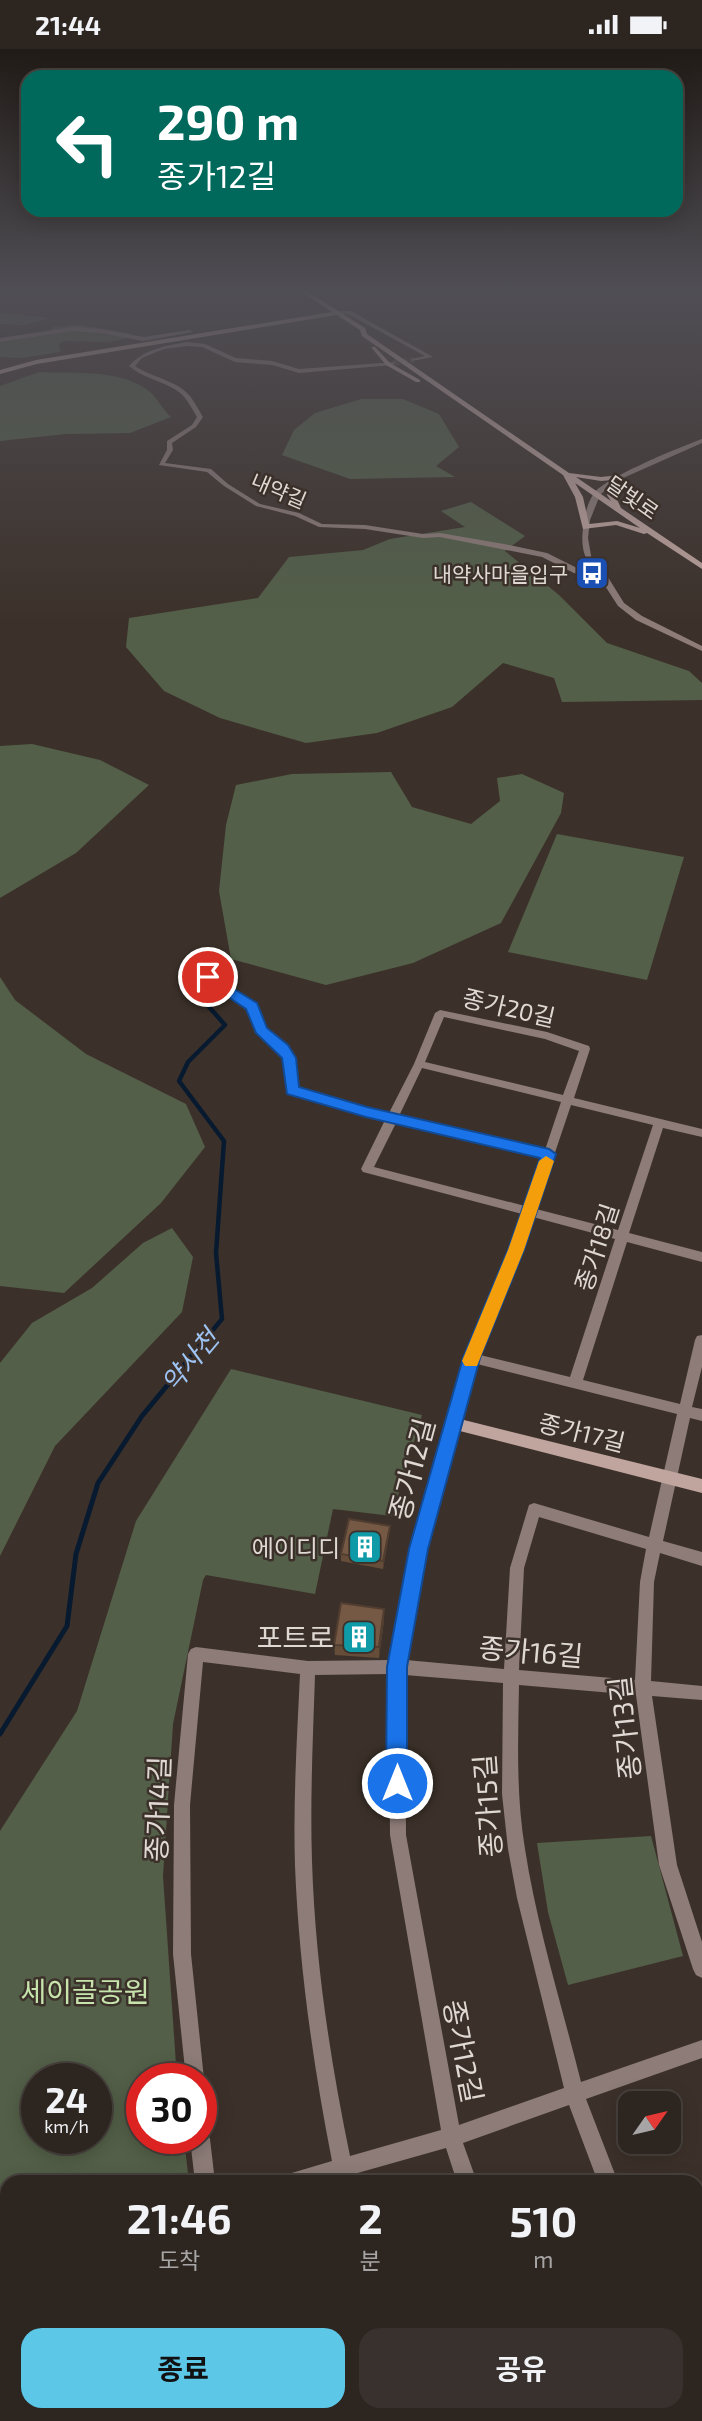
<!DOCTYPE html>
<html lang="ko">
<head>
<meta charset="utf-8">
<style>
	:root { --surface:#2d2520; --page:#39312d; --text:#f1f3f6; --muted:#a7a5a5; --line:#48423e; --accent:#5cc7e7 }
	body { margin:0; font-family:"Exo 2","Noto Sans KR",sans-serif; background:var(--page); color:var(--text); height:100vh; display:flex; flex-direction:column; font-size:26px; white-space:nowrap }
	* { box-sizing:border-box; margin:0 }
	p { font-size:23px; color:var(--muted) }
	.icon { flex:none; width:38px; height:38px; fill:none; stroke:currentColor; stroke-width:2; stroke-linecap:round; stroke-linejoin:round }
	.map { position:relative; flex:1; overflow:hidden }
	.sheet { position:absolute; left:0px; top:2126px; width:704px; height:247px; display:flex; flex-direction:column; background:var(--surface); border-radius:21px 21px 0 0; box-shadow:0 4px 18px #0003,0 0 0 2px var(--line) }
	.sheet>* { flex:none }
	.guide { position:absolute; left:21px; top:21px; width:662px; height:147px; border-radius:21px; box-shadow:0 4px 18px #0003,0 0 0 2px var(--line); background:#00695c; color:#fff; overflow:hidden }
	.needle { width:46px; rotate:56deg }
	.tools { position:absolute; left:618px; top:2042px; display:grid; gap:14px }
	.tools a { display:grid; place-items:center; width:63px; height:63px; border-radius:14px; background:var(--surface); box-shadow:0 4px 18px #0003,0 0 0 2px var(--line); font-size:35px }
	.speed { position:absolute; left:21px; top:2014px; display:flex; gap:14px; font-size:35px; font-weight:700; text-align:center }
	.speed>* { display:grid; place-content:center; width:91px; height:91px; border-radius:50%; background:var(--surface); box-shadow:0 4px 18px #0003,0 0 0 2px var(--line); line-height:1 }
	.speed small { font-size:18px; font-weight:400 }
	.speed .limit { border:10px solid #d22; background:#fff; color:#111 }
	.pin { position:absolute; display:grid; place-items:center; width:60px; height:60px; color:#fff; margin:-30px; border:4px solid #fff; border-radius:50%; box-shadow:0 2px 7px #0007 }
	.me { position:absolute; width:77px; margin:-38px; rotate:0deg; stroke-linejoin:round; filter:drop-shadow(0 0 5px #0008) }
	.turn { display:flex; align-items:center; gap:24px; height:147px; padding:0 21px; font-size:32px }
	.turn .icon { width:91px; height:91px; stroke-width:2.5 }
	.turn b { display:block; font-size:49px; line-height:60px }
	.eta { display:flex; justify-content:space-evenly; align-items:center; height:119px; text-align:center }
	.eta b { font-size:42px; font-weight:700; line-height:49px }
	.button { display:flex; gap:14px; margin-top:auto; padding:14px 21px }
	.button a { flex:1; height:80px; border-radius:21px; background:var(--accent); color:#111; font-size:28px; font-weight:700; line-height:80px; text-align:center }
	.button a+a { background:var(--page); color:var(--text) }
	.status { display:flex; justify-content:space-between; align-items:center; height:49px; padding:0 35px; background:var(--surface); direction:ltr }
	.status svg { height:19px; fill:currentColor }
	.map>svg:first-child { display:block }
	.green { fill:#535f48; fill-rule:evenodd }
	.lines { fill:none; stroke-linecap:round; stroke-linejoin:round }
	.stream-far2 { stroke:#081a2f; stroke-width:3.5 }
	.stream-far1 { stroke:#081a2f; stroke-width:4.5 }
	.stream { stroke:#081a2f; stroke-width:5 }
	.street-tunnel { stroke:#544a43; stroke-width:6; stroke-dasharray:6 2.5; stroke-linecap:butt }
	.street { fill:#8d7c78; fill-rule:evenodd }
	.secondary { fill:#c0a59f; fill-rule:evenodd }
	.wall { fill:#654d3a }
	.shaded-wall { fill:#523e30 }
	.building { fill:#755944; stroke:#523e30; stroke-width:2 }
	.route { fill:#1a73e8; stroke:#114b97; stroke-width:2 }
	.slow { fill:#f59e0b }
	.labels { text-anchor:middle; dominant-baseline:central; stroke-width:5; stroke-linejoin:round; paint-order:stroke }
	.far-street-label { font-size:21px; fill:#dfd8d3; stroke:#3c312a }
	.far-poi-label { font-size:21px; fill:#dfd8d3; stroke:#3c312a; text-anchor:end }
	.street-label { font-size:24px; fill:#dfd8d3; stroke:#3c312a }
	.poi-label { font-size:24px; fill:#dfd8d3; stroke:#3c312a; text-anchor:end }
	.water-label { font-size:26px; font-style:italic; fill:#9ec4f3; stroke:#3c312a }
	.near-street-label { font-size:28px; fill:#dfd8d3; stroke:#3c312a }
	.near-poi-label { font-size:28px; fill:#dfd8d3; stroke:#3c312a; text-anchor:end }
	.near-park-label { font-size:28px; fill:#c7e4ad; stroke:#3c312a }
</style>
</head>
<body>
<div class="status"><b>21:44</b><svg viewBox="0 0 49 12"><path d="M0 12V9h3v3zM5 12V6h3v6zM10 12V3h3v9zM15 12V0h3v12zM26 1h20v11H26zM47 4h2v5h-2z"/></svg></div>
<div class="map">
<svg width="702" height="2372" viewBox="0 0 702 2372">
	<rect width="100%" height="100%" fill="#3c312a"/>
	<g class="green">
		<path d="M0 264 51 269 25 276 0 275Z"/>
		<path d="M80 276 133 285C115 298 85 291 64 292L59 295 60 303 21 309 0 308V293L52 285 53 278Z"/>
		<path d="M39 323C75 325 121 319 150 343 158 350 163 361 171 368L130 384 66 385 0 392V337Z"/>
		<path d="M361 350H403L439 365 459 398 436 417 455 428 350 430 282 406 294 381 315 364Z"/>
		<path d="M471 453 525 487 505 502 559 546 607 594 689 622 702 634V651L562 653 554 629 503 614 452 658 377 684 306 694 220 669 164 642 126 598 129 569 258 549 289 508 363 501 390 490 465 478 441 462Z"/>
		<path d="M32 695 100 711 149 736 76 804 0 849V697Z"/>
		<path d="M391 723 412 758 471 775 500 752 497 729 522 725 564 744 561 764 501 874 413 914 326 936 231 910 219 842 226 776 236 736 292 725Z"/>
		<path d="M557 785 684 808 647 931 508 903Z"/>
		<path d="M0 928 15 951 86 1005 186 1055 205 1098 161 1154 64 1244 0 1237Z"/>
		<path d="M172 1179 193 1208 182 1263 55 1397 0 1507V1314L32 1274 92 1239 143 1194Z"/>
		<path d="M231 1320 422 1366 392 1467 333 1460 315 1545 206 1526 203 1531 173 1675 163 1827 177 2030H142V2090H184L189 2133H7V2178H0V1782L77 1662 136 1472ZM37 2030H96V2090H37Z"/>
		<path d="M651 1787 683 1907 568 1936 548 1863 537 1794Z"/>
	</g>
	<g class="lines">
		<path class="stream-far2" d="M194 941 196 943"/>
		<path class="stream-far1" d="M187 1312 222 1270 216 1204 224 1092 179 1032 188 1013 225 976 195 942"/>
		<path class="stream" d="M0 1685 67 1577 76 1505 98 1434 142 1367 189 1310"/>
		<path class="street-tunnel" d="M393 314 414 311"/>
		<g class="street">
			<path d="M338 262H351L433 308 412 312V310L425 307 348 265H336Z"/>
			<path d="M73 278 101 280 143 288 190 281 193 283 143 292 101 284 73 282 0 293V289Z"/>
			<path d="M187 293 205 295 236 309 272 312 299 320 395 313 393 316 299 324 272 316 235 313 202 298 187 297 164 300 142 309 135 317C151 328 174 331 187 344 194 351 198 360 203 368L196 378 172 394 173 401 165 414 211 420 228 435 260 455 299 464 322 475 365 476 423 485 440 484 504 495 547 504 579 520 596 523C583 510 581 497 583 479 584 468 588 451 595 443 609 427 680 398 702 390V394L614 433 600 446 590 471 588 489 592 512 606 525 624 554 642 567 702 597V602L636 571 618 557 600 529 574 524 542 508 440 488 423 489 365 480 319 478 295 467 256 457 224 437 207 423 159 416 167 401V392L192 376 197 368C191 358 186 347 176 341 160 331 143 329 129 317 144 300 165 297 187 293Z"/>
			<path d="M208 925 256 955 266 979 287 996 294 1009 298 1039 389 1064 414 1015 435 964 440 961 547 983 589 997 590 1000 574 1049 702 1080V1088L663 1079 629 1184 702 1203V1213L627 1193 583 1331 680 1355 695 1291 697 1287 702 1286V1318L692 1358 702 1360V1372L690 1369 663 1492 702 1503V1517L660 1504 654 1533 651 1632 702 1637V1651L652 1647 677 1816 702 1893V1929L696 1926 693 1920 659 1816 636 1646 519 1636C518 1691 516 1746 525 1800 537 1878 562 1957 581 2033L702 1991V2009L586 2050 618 2133H598L569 2056 463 2094 477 2133H457L446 2099 354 2125 356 2133H336V2130L326 2133H282L285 2126 332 2112C313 2015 299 1916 295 1817 293 1753 297 1689 300 1625L203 1613 190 1756 191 1905 204 2030 201 2037V2030H186L173 1905 174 1756 188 1605 191 1600 196 1598 308 1612 391 1611C410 1509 431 1407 465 1310 483 1261 505 1214 522 1165L363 1123 361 1120 385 1071 289 1044 284 1009 279 1001 257 983 247 959 204 930V926ZM444 968 545 990 579 1002 563 1046 425 1013ZM422 1019 561 1053 545 1101 399 1067ZM571 1056 653 1076 618 1181 536 1160ZM396 1074 542 1108 525 1157 374 1118ZM533 1168 615 1190 570 1328 480 1306ZM477 1315 677 1365 649 1488 534 1454 529 1456 510 1519 504 1620 406 1611 426 1500 459 1374ZM539 1468 646 1500 640 1533 635 1631 519 1621 524 1519ZM389 1625 390 1786 441 2081 350 2107C330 2010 315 1911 312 1812 310 1750 313 1688 315 1626ZM405 1626 503 1634 502 1745 508 1800 517 1849 564 2039 459 2076 406 1786Z"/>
			<path d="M201 2081 207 2083 210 2090 215 2133H195L190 2090H201Z"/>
			<path d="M0 2293 7 2294V2314L0 2313Z"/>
			<path d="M702 2319V2342L696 2344V2321Z"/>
			<rect x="218" y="2366" width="22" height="6"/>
			<path d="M386 2366H408L409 2372H387Z"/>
			<path d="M547 2366H569L571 2372H549Z"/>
			<path d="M644 2366H670L667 2372H641Z"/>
		</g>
		<g class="secondary">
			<path d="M300 242H307L365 279 367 285 569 424 601 428 620 426 615 446 621 459 702 514V520L647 484 644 485 616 476 583 480 575 448 563 426 362 287 360 281 337 266 37 315 0 325V321L36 311 332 263ZM576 428 601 432 612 431 607 446 611 452ZM575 434 640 479 617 472 589 475 583 448Z"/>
			<path d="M371 298H375L390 314 420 331V333H416L386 316Z"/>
			<path d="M452 1368 702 1430V1444L452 1380 446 1379 444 1374 446 1369Z"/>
		</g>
	</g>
	<g class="wall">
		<path d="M390 1477 389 1484 383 1520 341 1512V1505Z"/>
		<path d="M384 1571 379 1609 335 1606 334 1596Z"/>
	</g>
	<g class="shaded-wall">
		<path d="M390 1477 389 1484 383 1520V1512Z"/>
		<path d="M384 1560V1571L379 1609V1598Z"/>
	</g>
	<g class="building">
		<path d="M349 1470 390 1477 383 1512 341 1505Z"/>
		<path d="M341 1554 384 1560 379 1598 334 1596Z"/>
	</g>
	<linearGradient id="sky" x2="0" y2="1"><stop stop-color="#211b17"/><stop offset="0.42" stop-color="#504e55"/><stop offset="1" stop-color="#504e55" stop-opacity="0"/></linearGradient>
	<rect width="702" height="574" fill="url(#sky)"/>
	<path class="route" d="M208 924 257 954 267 979 288 996 296 1009 299 1038 367 1058 549 1100 556 1105 524 1201 480 1309 428 1500 407 1618V1734L404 1741 397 1745 389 1741 386 1734 387 1618 409 1500 463 1309 508 1201 540 1109 366 1068 287 1045 282 1009 256 984 246 960 203 931V925Z"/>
	<path class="slow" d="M546 1107 554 1112 524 1201 479 1312 477 1317H465L462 1312 508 1201 539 1112Z"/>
	<defs>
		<g id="bus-square" transform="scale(1.75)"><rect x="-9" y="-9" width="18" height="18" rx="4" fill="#1a4fb4" stroke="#3c312a"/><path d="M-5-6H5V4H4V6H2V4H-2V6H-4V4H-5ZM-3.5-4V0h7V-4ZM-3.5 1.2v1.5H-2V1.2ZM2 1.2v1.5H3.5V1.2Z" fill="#fff"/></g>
		<g id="building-square" transform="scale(1.75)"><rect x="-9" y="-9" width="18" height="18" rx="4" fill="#0f9aa8" stroke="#3c312a"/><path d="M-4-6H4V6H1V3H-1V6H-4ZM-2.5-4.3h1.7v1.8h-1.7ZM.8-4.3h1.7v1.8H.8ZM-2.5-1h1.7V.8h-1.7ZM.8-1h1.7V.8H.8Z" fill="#fff"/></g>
	</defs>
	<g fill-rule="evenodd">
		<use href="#bus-square" x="592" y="524"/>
		<use href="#building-square" x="365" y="1498"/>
		<use href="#building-square" x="359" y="1588"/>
	</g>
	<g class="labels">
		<g class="far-street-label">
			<text transform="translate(279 441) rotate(23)">내약길</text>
			<text transform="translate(633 448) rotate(35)">달빛로</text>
		</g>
		<g class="far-poi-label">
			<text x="568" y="524">내약사마을입구</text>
		</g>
		<g class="street-label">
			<text transform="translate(509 958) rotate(13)">종가20길</text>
			<text transform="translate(596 1198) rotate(-72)">종가18길</text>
			<text transform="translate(582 1383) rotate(14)">종가17길</text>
		</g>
		<g class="poi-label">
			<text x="340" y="1498">에이디디</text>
		</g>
		<g class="water-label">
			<text transform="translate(189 1311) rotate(-50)">약사천</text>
		</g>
		<g class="near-street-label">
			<text transform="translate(411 1420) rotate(-75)">종가12길</text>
			<text transform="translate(531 1602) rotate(5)">종가16길</text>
			<text transform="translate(624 1679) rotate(-96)">종가13길</text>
			<text transform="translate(487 1757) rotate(-94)">종가15길</text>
			<text transform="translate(157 1760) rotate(-88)">종가14길</text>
			<text transform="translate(464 2002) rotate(79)">종가12길</text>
		</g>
		<g class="near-poi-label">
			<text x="334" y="1588">포트로</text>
		</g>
		<g class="near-park-label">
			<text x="85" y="1942">세이골공원</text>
		</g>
	</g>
</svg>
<div class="tools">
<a><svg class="needle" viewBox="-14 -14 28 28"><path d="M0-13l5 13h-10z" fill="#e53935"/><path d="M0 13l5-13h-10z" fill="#a7a5a5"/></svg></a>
</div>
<div class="speed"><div>24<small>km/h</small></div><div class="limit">30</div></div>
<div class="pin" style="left:208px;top:928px;background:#d93025"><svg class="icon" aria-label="arrive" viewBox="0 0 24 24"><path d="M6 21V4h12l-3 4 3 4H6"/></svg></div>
<svg class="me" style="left:397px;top:1734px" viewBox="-20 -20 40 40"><circle r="17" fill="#1a73e8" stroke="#fff" stroke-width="3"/><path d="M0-11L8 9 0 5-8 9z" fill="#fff"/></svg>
<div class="guide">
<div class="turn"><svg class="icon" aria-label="left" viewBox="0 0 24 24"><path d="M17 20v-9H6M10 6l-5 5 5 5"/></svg><div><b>290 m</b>종가12길</div></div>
</div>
<section class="sheet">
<div class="eta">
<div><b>21:46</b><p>도착</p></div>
<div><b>2</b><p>분</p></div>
<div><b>510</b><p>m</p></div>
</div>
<div class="button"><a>종료</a><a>공유</a></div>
</section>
</div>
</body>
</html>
